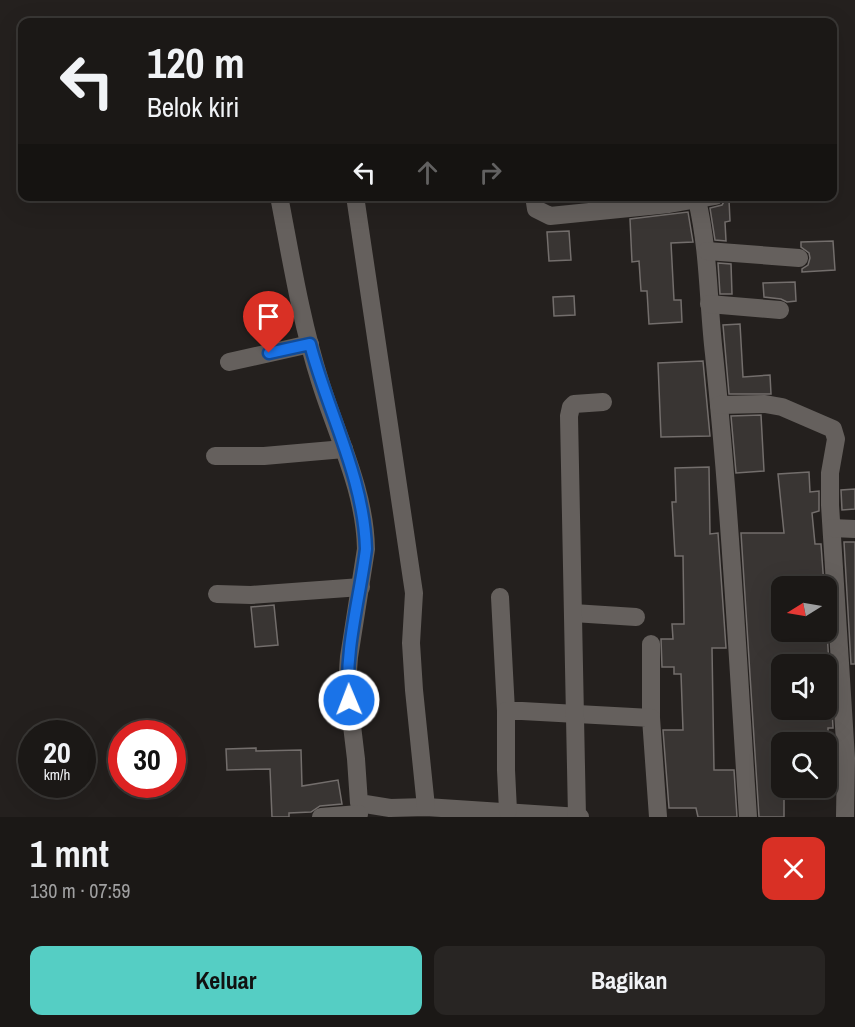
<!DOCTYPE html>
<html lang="id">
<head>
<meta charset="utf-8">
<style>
	:root { --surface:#1b1816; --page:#282523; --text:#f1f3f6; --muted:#a0a0a1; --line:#393735; --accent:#55cec4 }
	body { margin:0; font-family:"Archivo Narrow",sans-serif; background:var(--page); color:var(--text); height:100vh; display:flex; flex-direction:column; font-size:22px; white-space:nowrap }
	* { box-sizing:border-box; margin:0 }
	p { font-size:20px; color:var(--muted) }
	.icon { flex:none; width:33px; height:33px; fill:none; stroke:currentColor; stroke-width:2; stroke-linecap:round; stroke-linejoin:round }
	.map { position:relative; height:817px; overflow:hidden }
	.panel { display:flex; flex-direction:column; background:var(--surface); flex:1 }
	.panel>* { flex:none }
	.top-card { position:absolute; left:18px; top:18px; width:819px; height:183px; border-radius:12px; box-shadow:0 6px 24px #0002,0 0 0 2px var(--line); background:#1b1816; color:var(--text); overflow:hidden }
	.needle { width:39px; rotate:259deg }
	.buttons { position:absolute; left:771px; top:576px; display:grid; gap:12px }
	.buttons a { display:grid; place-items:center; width:66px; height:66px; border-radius:12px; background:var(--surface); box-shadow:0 6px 24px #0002,0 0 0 2px var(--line); font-size:30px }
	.speed { position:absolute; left:18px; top:720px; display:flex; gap:12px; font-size:30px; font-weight:700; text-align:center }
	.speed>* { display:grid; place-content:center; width:78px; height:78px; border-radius:50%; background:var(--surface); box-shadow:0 6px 24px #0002,0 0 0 2px var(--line); line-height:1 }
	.speed small { font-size:15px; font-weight:400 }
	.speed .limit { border:9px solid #d22; background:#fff; color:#111 }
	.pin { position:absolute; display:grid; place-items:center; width:51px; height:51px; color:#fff; margin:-62px -26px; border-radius:50% 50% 50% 0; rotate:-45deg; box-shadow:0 0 6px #0007 }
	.pin .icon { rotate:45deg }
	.me { position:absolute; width:66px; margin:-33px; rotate:359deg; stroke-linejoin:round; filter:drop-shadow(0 0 4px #0008) }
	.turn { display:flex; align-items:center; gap:21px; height:126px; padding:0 30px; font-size:27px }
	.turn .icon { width:78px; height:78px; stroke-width:2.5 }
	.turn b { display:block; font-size:42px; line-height:51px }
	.lanes { display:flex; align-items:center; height:57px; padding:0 30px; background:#0003; justify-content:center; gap:30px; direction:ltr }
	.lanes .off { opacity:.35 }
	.round { display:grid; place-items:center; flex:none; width:63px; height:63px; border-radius:12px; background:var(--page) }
	.summary { display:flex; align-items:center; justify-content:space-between; height:102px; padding:0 30px }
	h1 { font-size:36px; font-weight:700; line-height:45px }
	.action { display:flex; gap:12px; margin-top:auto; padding:12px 30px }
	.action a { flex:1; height:69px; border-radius:12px; background:var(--accent); color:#111; font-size:24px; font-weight:700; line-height:69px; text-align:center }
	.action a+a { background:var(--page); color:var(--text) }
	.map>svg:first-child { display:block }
	.building { fill:#393533; stroke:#736e6c; stroke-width:1.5 }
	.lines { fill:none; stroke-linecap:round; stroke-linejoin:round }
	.street { stroke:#65605d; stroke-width:18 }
	.route-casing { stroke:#114b97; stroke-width:15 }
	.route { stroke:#1a73e8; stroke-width:10 }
</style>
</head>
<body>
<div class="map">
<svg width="855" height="817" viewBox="0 0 855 817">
	<rect width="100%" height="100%" fill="#24201e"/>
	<g class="building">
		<path d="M725 200H729L730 221 725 222 726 241 715 240 710 208 722 205Z"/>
		<path d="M688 212 693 242 671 243 674 300H681L682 322 649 324 647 291H641L639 261 632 262 630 219Z"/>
		<path d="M569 231 571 260 549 261 547 232Z"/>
		<path d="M833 241 835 270 802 272V269L808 265 810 258 809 253 801 247V242Z"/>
		<path d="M718 263 731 264 732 294H720Z"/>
		<path d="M795 282 796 301 787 302 781 299 764 297 763 283Z"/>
		<path d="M574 296 575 315 554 316 553 297Z"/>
		<path d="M740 324 743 377 770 375 771 394H729L723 325Z"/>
		<path d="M703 361 710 436 661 437 658 363Z"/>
		<path d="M761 415 764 471 736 473 731 416Z"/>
		<path d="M709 467 710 534 718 533 726 648H712L714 770H734L737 817H698L696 808H669L663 730H683L681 674H674V667H662L661 639H673L672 624H684L683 556H675L672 502H676L675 468Z"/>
		<path d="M809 472 810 492 819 491V511L812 513 815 544H821L824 586H782V632H827L829 664H780V704H782V710H832L833 728H828V740L782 739V788H784V817H759L741 533H784L778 474Z"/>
		<path d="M855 489V509L842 510 841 490Z"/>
		<path d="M844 542H855V664H851Z"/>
		<path d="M274 605 278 645 255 647 251 607Z"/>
		<path d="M256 748V751L301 750 302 786 338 780 342 804 320 806 311 812 289 813V817H272L270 769 227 770 226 749Z"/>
	</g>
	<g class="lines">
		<g class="street">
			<path d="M279 196C291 258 301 321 320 381 337 436 365 490 366 549L349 657 347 684 356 759 359 803 390 808 426 807 580 817"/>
			<path d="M355 196 414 593 411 643 414 690 426 807"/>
			<path d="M534 196 536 209 550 216 669 204 715 196"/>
			<path d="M697 200C709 251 708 302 714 354 730 508 738 663 748 817"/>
			<path d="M707 251 799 258"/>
			<path d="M709 304 780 310"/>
			<path d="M229 362 310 344"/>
			<path d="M719 405 765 404 782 407 833 429 836 439 830 473V505L846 758 845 817"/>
			<path d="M215 456H264L344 449"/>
			<path d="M832 528 855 529"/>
			<path d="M217 594 251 595 361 587"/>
			<path d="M500 597 506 711"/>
			<path d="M573 613 636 617"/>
			<path d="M651 718V644"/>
			<path d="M508 811 506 770V711H522L651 718 658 817"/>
			<path d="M321 817 359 814"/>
			<path d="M577 817 569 416 571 407 574 404 603 402"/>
		</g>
	</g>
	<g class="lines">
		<g class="route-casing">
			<path id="route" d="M269 353 310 344C328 412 364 478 366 549 360 597 344 652 349 700"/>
		</g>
		<use href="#route" class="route"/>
	</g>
</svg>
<div class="buttons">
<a><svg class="needle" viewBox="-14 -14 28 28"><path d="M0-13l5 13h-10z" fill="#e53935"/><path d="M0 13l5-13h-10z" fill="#a0a0a1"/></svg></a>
<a><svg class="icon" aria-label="sound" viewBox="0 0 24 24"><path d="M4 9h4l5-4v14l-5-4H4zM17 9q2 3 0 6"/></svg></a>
<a><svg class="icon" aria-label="search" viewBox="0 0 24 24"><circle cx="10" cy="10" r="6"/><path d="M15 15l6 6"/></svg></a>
</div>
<div class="speed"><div>20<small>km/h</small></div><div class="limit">30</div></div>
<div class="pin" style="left:269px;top:353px;background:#d93025"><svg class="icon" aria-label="arrive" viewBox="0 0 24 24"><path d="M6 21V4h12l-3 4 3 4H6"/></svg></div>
<svg class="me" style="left:349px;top:700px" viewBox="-20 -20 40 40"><circle r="17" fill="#1a73e8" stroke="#fff" stroke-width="3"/><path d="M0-11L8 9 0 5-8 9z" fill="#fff"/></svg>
<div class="top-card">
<div class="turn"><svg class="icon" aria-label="left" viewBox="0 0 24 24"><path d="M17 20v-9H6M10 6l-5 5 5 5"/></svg><div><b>120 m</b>Belok kiri</div></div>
<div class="lanes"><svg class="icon" aria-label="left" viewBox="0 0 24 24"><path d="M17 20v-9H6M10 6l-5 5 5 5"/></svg><svg class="icon off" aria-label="ahead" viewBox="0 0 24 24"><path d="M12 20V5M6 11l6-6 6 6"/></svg><svg class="icon off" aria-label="right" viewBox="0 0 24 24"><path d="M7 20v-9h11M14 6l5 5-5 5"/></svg></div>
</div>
</div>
<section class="panel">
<div class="summary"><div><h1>1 mnt</h1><p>130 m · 07:59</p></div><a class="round" style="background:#d93025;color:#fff"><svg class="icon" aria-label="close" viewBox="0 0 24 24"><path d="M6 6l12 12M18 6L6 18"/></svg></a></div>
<div class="action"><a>Keluar</a><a>Bagikan</a></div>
</section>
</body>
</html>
